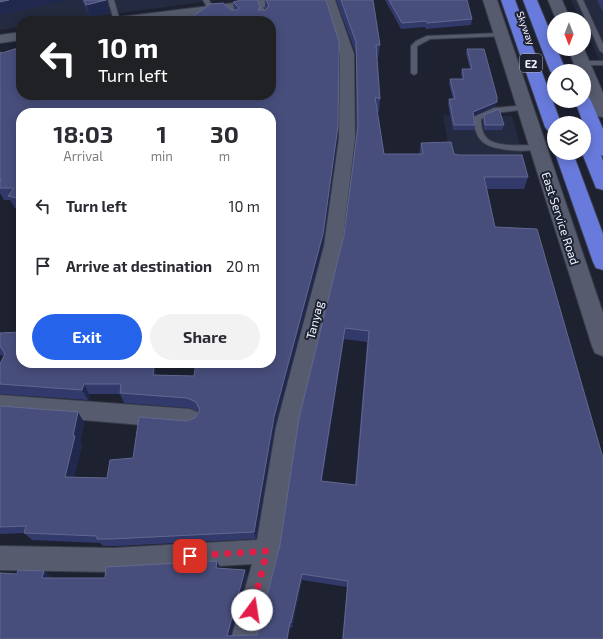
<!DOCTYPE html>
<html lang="en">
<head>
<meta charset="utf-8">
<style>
	:root { --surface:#fff; --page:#f2f2f3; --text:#2b2b33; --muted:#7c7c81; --accent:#2563eb }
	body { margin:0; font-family:"Exo 2",sans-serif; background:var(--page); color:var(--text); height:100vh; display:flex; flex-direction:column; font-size:15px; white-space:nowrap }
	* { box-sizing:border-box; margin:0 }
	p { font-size:13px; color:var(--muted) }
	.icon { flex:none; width:22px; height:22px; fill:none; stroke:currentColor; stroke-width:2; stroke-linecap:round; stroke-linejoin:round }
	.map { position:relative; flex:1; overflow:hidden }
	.panel { position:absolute; left:16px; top:108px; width:260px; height:260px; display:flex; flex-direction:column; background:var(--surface); border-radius:16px; box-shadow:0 2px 10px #0003 }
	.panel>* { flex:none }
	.guide { position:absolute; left:16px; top:16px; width:260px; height:84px; border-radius:16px; box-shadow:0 2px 10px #0003; background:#202124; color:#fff; overflow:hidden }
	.needle { width:26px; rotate:180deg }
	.tools { position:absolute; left:547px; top:12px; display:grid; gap:8px }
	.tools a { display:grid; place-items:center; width:44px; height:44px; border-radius:50%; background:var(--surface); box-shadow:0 2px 10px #0003; font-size:20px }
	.pin { position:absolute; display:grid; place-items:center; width:34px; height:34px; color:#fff; margin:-17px; border-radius:8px; box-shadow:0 2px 6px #0006 }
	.me { position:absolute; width:44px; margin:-22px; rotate:14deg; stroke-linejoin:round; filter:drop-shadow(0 0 3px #0008) }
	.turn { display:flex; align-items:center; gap:14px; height:84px; padding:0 16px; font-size:18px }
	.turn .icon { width:52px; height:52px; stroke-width:2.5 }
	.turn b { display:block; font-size:28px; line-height:34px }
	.eta { display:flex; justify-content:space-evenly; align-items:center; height:68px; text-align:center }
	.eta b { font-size:24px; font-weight:700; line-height:28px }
	.action { display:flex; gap:8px; margin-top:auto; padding:8px 16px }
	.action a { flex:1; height:46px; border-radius:24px; background:var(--accent); color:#fff; font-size:16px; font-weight:700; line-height:46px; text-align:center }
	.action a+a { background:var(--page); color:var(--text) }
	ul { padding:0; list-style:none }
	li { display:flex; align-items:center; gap:12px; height:60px; padding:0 16px }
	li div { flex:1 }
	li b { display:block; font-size:15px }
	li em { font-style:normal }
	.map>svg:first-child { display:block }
	.built { fill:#242a3f }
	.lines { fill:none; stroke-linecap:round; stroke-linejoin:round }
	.lane-casing { stroke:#3a3d4b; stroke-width:2 }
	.street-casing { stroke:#3a3d4b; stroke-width:2 }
	.secondary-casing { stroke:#3a3d4b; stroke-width:2 }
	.highway-casing { stroke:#3a3d4b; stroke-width:2 }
	.lane { fill:#565b6d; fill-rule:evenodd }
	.street { fill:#565b6d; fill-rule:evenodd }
	.secondary { fill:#565b6d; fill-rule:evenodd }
	.highway { fill:#687bdc; fill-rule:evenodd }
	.wall { fill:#323a6b; fill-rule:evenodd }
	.shaded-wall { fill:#21284d }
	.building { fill:#474e7b; stroke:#61688f; fill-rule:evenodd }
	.route { stroke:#e11d48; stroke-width:7; stroke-dasharray:0 12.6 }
	.labels { text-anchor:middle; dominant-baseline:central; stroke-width:4; stroke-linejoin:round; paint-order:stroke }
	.far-street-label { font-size:10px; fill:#eff3fe; stroke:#1d2130 }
	.shield { fill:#1d2130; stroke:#b0b4c0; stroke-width:1 }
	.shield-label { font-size:11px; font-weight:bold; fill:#eff3fe }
	.street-label { font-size:12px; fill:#eff3fe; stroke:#1d2130 }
</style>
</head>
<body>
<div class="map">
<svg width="603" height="639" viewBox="0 0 603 639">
	<rect width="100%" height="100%" fill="#1d2130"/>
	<g class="built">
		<path d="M0 0H217L64 21H21V27L0 30Z"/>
		<path d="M571 0H603V68L584 27V19H580Z"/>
		<path d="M443 115 512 116 523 155H450Z"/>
	</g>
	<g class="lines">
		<g class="lane-casing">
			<g id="lane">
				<path d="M108 0H114L120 21H114Z"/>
				<path d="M203 0H209L214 10 213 11H209Z"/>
				<path d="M577 0H583L603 44V53L600 51Z"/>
				<path d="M259 2 262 4 268 19 266 21H260L262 19 256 4Z"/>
				<path d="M502 33 505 35 504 36 430 39 417 46V73L414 75 411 73V46L416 41 427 36Z"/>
				<path d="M603 61V65H583L580 63 583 61Z"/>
				<path d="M525 105 528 107 527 109 495 113 481 119C481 124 482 133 486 137 494 148 525 145 538 145L542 147 541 149C527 152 489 152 480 139 475 133 474 125 473 118L475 116 494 108Z"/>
			</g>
		</g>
		<g class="street-casing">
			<g id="street">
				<path d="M258 0H294L292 3 288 4 151 21H114L115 18 120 17Z"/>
				<path d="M323 0H335L354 54 355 138 342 246 298 427 279 551 257 639H231L252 564 113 572 0 570V546L113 548 257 540 276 427 324 246 339 138 340 54Z"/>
				<path d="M21 32V40L0 43V35Z"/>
				<path d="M0 395 190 409 197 412 201 419 197 426 190 429 0 413Z"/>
			</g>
		</g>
		<g class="secondary-casing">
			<g id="secondary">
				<path d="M483 0H497L603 313V356L595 353 592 346Z"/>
				<path d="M548 0H562L570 19H556Z"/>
				<path d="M568 49H584L603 93V117L597 116C588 102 584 87 584 71H577Z"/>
			</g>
		</g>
		<g class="highway-casing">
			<g id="highway">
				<path d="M501 0H515L561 123H554V133L548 131 545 127Z"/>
				<path d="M523 0H537L554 41V49H557L566 71H554V75L550 71Z"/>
				<path d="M584 96 589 97 591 101 603 129V156L601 155 603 161V190L596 188 582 153H584V130L586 131 575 101H584Z"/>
				<path d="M555 153H573L603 234V270L596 268 593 262Z"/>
			</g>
		</g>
		<use href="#lane" class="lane"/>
		<use href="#street" class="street"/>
		<use href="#secondary" class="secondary"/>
		<use href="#highway" class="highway"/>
	</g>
	<g class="wall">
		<path d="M82 0H107L110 12 90 17Z"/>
		<path d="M265 0H326L338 126V138L323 246 275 427 256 539 117 546H103L100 543 32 540 24 533 0 534V406L84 422 80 442 82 445 74 477 107 478 133 458 187 421 195 418 199 412 190 408 124 403 120 394H89L88 400 0 394V364L4 356 0 355V358V333L90 367 157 375 194 376 271 363V113H21V210L15 208 10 200H4L0 193V52L21 95H271L231 10H234L233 2 260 10H265Z"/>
		<path d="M336 0H373L380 45 378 58H377L380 99 379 112 377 111 384 154H419L421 143 454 154 528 177 524 189H487L495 227 603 639H342L347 587 302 580 292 628 290 627 288 639H0L17 574 44 571 51 577V578H105L220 567 219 568 245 570 247 576 231 636 257 635 280 545 344 235 356 135V54ZM344 339 367 342 355 485 322 481Z"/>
		<path d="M385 0H467L472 19 471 25 426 29 425 27 401 29Z"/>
		<path d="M597 0H603V12Z"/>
		<path d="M467 49 496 106 474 116 475 125 474 130H453L448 104 449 99H453L449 84 450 79H462L461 74 462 69H470L466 54Z"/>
		<path d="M484 115 504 125 502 130H484L483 120Z"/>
	</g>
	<g class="shaded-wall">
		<path d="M9 0H70L0 15V2Z"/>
		<path d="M107 0 110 12 90 17 86 5Z"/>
		<path d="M497 102 496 106 472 117 473 112Z"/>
		<path d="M338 126V138L323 246 275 427 256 539 254 532 274 417Z"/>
		<path d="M345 328 344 339 321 489V481Z"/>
		<path d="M83 363H91L88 377 82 367Z"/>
		<path d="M154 367 158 377 153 375Z"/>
		<path d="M84 384 89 394 88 400 82 390Z"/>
		<path d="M78 412 84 422 80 442 82 445 72 485 65 477Z"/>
		<path d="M217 561 220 567 219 574 216 568Z"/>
		<path d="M245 570 247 576 230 639 227 636Z"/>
		<path d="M44 571 51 577 50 584 42 578Z"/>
		<path d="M302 574V580L292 628 291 623Z"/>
		<path d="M290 622V627L288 639H287Z"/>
	</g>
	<g class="building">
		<path d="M0 0H9L0 2Z"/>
		<path d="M84 0H106L86 5Z"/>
		<path d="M241 0H257L260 6 258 10H265L269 6 266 0H326L339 42 338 126 323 234 274 417 254 532 111 539H97V536L24 533 26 526 0 527V406L78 412 73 436H75L65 477 107 478 110 460 133 458 139 417 187 421 195 418 200 410 196 402 187 398 120 393 121 384H84L82 390 0 384V364L5 354 1 347H0V333L21 332V363H83L82 367H154L153 375 194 376 196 363H271V113H21V199L8 196 14 188H0V183L1 179H0V52L2 53 21 47V95H240L254 97 257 95H271V21H187L210 4 223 3 231 10H238L239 8 233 2Z"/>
		<path d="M341 0H373L380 45H376L380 99 375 97 384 154H423L421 143 451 142 454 154 458 155H522L528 177H484L495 227 537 229 603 458V639H343L348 581 302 574 291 623 290 622 287 639H0V573L17 574 18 570 44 571 42 578H105L106 567 217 561 216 568 245 570 227 636 257 635 280 545 299 418 344 235 358 126 356 42ZM345 328 369 331 356 485 321 481Z"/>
		<path d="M389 0H467L472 19 427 23 426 21 402 23Z"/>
		<path d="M467 49H484L497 97V102L473 112 475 125H454L449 99H455L450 79H464L462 69H472Z"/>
		<path d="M499 109 504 125H485L484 115Z"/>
	</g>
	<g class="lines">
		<path class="route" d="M190 556 267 551 252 610"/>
	</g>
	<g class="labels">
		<g class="far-street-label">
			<text transform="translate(526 28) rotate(70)">Skyway</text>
		</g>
		<rect class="shield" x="520" y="54" width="22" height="18" rx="3"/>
		<g class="shield-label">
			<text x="531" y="63">E2</text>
		</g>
		<g class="street-label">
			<text transform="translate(561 218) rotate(72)">East Service Road</text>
			<text transform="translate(314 320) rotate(-76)">Tanyag</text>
		</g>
	</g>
</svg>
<div class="tools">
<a><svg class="needle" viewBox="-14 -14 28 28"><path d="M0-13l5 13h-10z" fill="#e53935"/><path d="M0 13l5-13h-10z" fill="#7c7c81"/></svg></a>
<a><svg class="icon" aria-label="search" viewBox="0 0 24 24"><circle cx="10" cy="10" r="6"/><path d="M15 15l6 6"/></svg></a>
<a><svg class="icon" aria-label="layers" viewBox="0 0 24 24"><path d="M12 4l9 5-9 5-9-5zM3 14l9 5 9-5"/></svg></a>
</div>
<div class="pin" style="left:190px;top:556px;background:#d93025"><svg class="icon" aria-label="arrive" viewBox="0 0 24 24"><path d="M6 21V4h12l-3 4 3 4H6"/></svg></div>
<svg class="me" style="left:252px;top:610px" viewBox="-20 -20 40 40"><circle r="19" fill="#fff"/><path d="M0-13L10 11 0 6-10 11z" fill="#e11d48"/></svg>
<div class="guide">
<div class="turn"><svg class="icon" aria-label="left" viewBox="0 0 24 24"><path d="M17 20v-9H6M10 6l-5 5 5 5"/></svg><div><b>10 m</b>Turn left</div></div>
</div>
<section class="panel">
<div class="eta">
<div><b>18:03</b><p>Arrival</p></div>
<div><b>1</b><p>min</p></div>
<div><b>30</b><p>m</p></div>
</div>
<ul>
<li><svg class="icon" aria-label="left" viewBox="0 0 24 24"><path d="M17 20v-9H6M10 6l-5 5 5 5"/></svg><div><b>Turn left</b></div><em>10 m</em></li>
<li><svg class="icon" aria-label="arrive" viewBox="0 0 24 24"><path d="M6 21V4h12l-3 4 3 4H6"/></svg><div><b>Arrive at destination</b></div><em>20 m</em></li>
</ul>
<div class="action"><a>Exit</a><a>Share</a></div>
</section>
</div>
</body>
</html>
